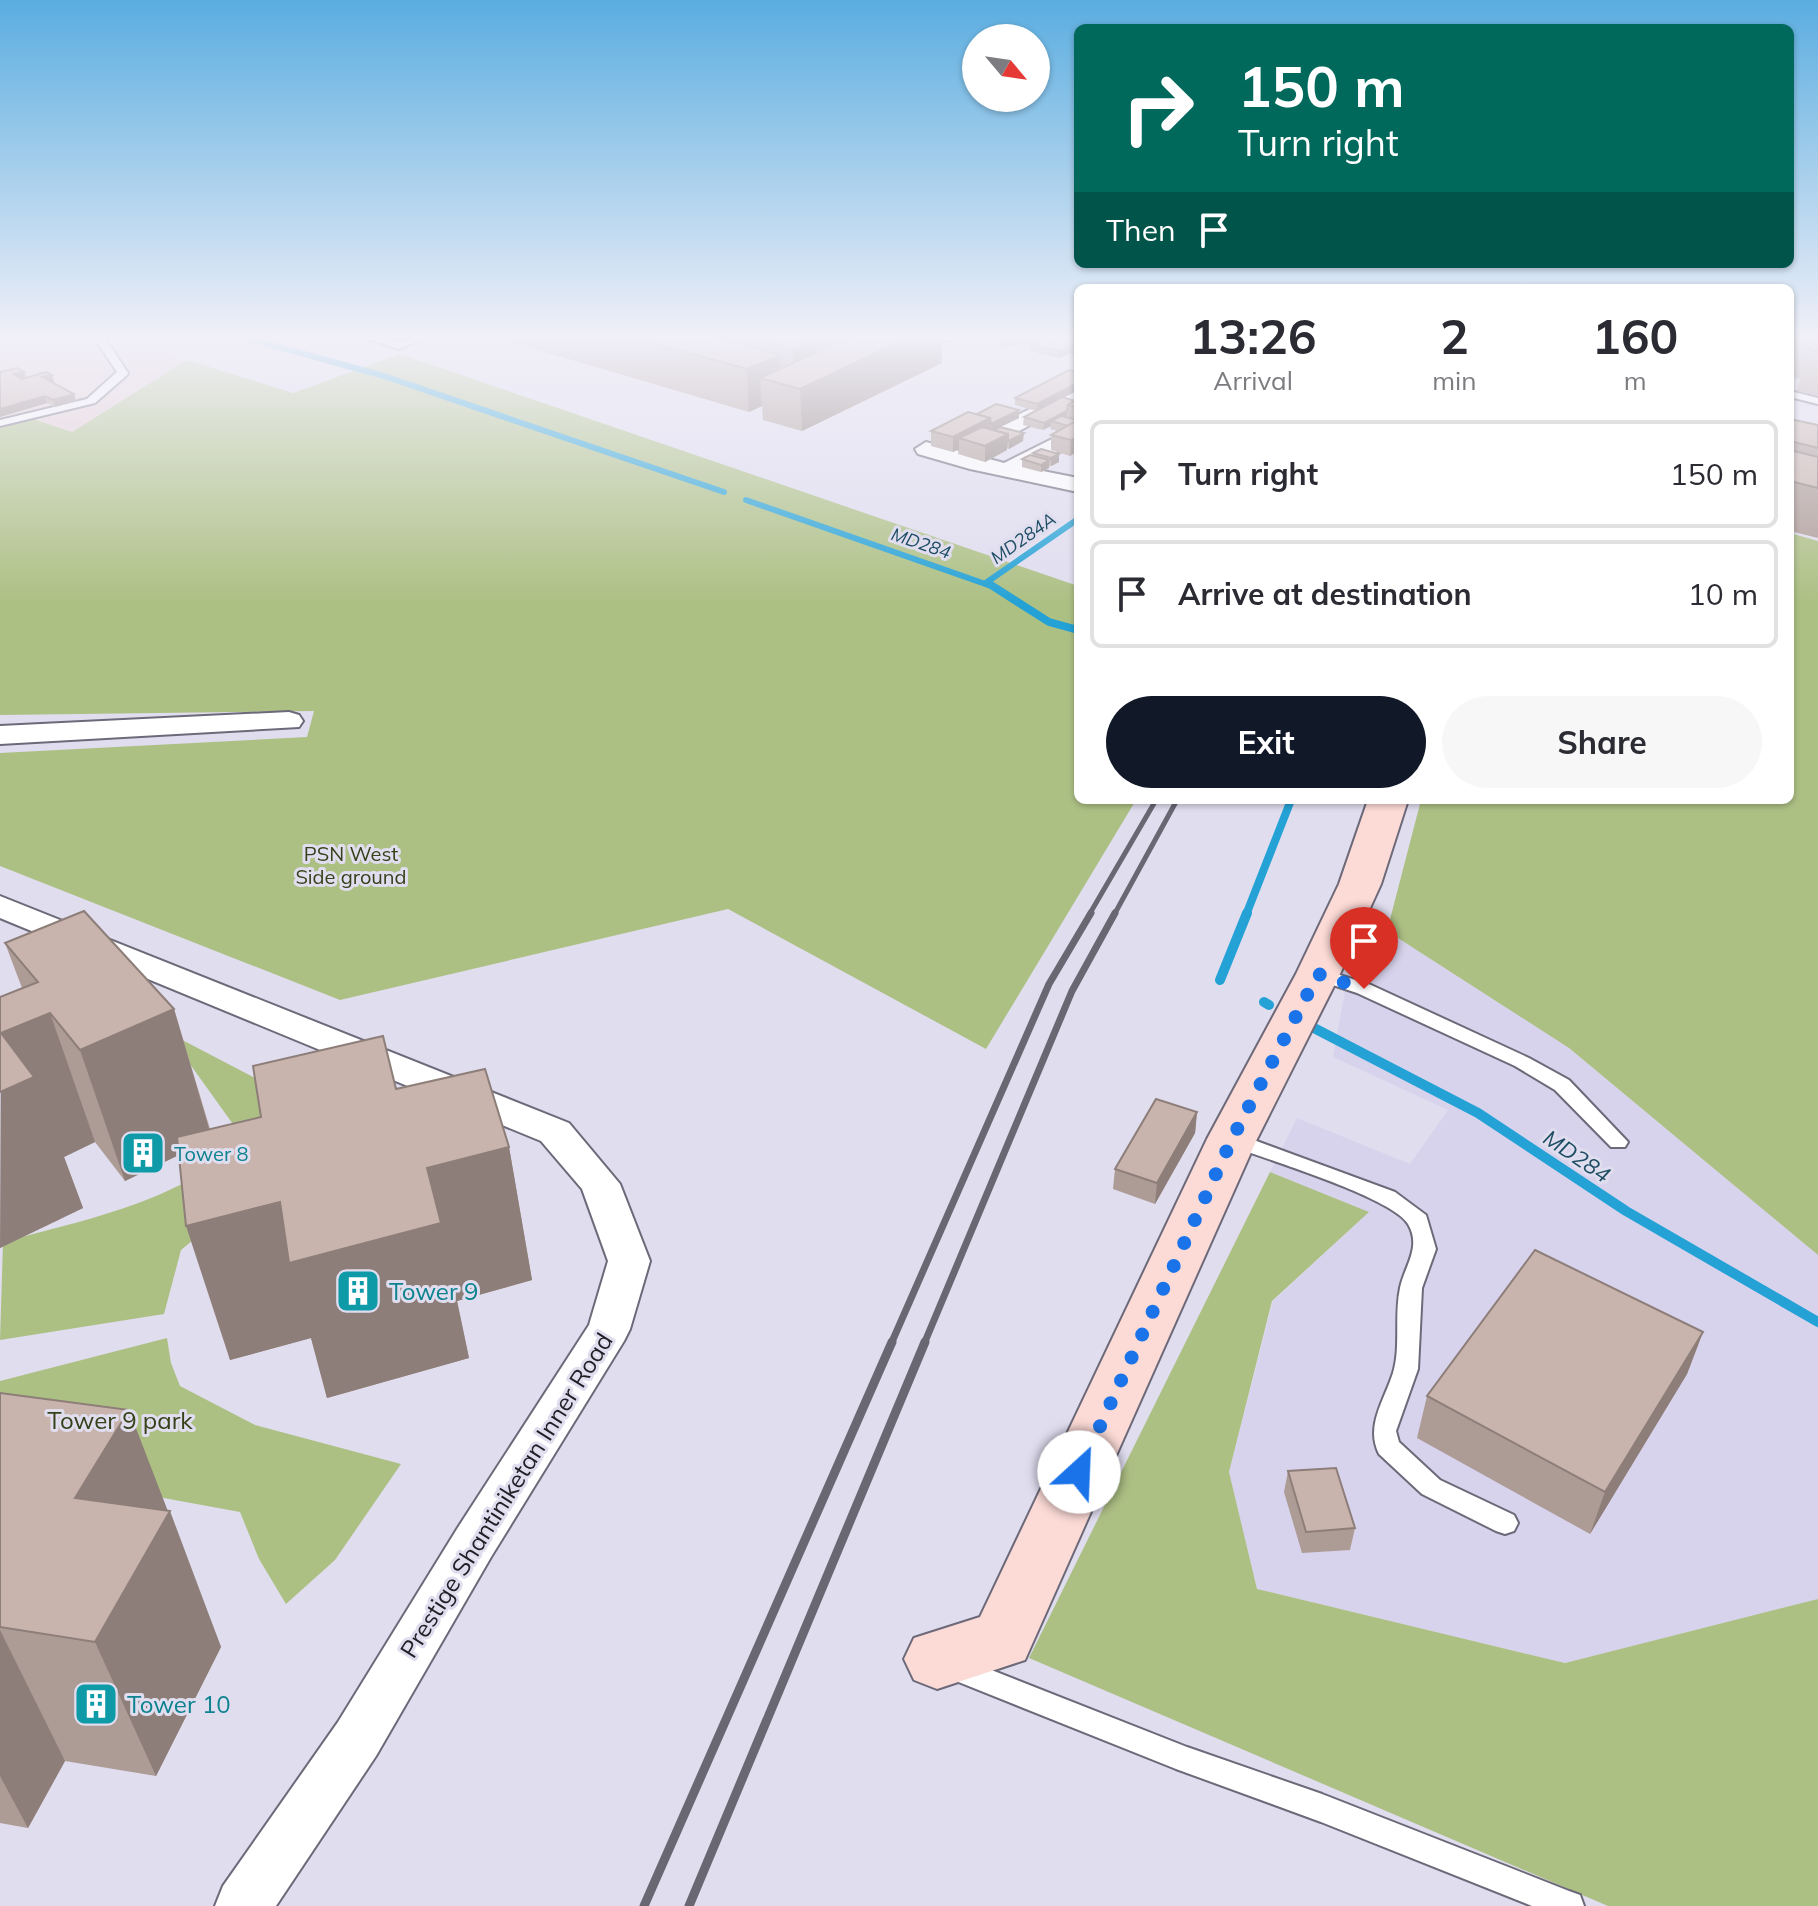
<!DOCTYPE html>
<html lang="en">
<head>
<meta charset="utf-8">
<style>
	:root { --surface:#fff; --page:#f7f7f7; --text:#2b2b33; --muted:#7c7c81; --line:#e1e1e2; --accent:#111827 }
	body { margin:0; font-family:Mulish,sans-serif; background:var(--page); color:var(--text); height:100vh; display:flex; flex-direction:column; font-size:30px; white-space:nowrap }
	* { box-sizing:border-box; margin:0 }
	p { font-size:26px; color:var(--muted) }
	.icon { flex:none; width:44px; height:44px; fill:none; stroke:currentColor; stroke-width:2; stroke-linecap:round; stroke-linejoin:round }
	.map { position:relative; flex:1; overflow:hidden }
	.sheet { position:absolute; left:1074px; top:284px; width:720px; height:520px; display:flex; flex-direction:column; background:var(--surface); border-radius:12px; box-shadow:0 2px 6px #0004 }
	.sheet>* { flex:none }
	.banner { position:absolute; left:1074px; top:24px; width:720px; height:244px; border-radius:12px; box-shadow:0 2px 6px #0004; background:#00695c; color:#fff; overflow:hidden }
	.needle { width:52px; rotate:119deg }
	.controls { position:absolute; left:962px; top:24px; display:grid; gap:16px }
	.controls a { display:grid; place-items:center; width:88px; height:88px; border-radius:50%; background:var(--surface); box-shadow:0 2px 6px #0004; font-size:40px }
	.pin { position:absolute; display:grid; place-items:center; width:68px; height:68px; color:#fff; margin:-82px -34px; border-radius:50% 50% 50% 0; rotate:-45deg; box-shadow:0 0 8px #0007 }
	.pin .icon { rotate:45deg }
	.me { position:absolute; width:88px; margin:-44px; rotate:25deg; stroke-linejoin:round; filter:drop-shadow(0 0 6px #0008) }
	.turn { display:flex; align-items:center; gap:28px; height:168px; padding:0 32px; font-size:36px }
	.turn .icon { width:104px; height:104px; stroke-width:2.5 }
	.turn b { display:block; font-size:56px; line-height:68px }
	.then { display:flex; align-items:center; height:76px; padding:0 32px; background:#0003; gap:16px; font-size:30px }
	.eta { display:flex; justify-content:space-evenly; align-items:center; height:136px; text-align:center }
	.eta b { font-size:48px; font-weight:700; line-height:56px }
	.primary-button { display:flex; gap:16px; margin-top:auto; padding:16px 32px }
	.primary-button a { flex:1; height:92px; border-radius:48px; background:var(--accent); color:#fff; font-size:32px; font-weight:700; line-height:92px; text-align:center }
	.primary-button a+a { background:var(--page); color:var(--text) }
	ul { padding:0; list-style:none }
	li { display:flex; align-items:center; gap:24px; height:108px; margin:0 16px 12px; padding:0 16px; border:4px solid var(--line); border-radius:12px }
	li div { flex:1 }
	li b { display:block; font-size:30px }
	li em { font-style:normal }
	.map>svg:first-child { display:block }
	.commercial { fill:#e8ced3 }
	.built { fill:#d8d3ed }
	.green { fill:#adc084 }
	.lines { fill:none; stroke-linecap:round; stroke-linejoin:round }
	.stream-far2 { stroke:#25a2d5; stroke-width:6 }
	.stream-far1 { stroke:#25a2d5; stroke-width:8 }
	.stream { stroke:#25a2d5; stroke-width:10 }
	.lane-casing { stroke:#6c6979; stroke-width:4 }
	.street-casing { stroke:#6c6979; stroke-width:4 }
	.secondary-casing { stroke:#6c6979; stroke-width:4 }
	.lane { fill:#fff; fill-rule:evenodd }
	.street { fill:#fff; fill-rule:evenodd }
	.secondary { fill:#fcdad6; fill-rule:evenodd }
	.rail-far2 { stroke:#696772; stroke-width:5 }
	.rail-far1 { stroke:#696772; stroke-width:7 }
	.rail { stroke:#696772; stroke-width:9 }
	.wall { fill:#ad9b95 }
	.shaded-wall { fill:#8d7e79 }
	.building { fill:#c9b4ad; stroke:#8d7e79; stroke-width:2 }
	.route { stroke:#1a73e8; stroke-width:14; stroke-dasharray:0 25.2 }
	.labels { text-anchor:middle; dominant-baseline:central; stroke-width:6; stroke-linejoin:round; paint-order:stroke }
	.far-water-label { font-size:18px; font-style:italic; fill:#1d4d63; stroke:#e0ddef }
	.park-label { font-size:20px; fill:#364119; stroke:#e0ddef }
	.culture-label { font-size:20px; fill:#0d838f; stroke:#e0ddef; text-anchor:start }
	.water-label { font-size:22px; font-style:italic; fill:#1d4d63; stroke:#e0ddef }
	.near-culture-label { font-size:24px; fill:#0d838f; stroke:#e0ddef; text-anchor:start }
	.near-park-label { font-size:24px; fill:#364119; stroke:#e0ddef }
	.near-street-label { font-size:24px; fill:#212026; stroke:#e0ddef }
</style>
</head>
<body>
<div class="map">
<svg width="1818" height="1906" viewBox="0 0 1818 1906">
	<rect width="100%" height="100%" fill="#e0ddef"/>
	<path class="commercial" d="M0 335H113L187 360 72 432 33 419 0 428Z"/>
	<path class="built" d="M1387 931 1569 1048 1818 1255V1599L1565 1663 1257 1589 1229 1472 1273 1301 1369 1212 1270 1172 1297 1118 1410 1164 1448 1110 1333 1057 1347 980 1339 977 1351 953Z"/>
	<g class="green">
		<path d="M400 354 1078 586V800H1136L986 1049 728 909 340 1000 0 866V753L307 737 314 711 0 715V428L33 419 72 432 187 360 293 393Z"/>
		<path d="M1790 533 1818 541V1255L1569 1048 1387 931 1421 800H1790Z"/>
		<path d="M167 1032 381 1144 271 1176 181 1250 164 1314 0 1340 3 1242C88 1219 178 1202 245 1141Z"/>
		<path d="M1270 1172 1369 1212 1272 1301 1229 1472 1257 1589 1565 1663 1818 1599V1906H1608L1029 1658Z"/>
		<path d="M167 1338 171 1363 180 1386 255 1425 401 1464 335 1560 286 1604 259 1559 240 1512 38 1475 0 1487V1381Z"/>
	</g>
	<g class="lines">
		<g class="stream-far2">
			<path d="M235 335 384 376 724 492"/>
			<path d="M746 500 994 587"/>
			<path d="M987 582 1078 519"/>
		</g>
		<g class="stream-far1">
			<path d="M991 585 1049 622 1078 630"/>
			<path d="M1246 915 1291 800"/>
		</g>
		<g class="stream">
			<path d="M1220 980 1247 913"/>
			<path d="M1264 1002 1269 1005"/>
			<path d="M1312 1027 1478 1113 1626 1211 1818 1322"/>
		</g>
		<g class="lane-casing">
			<g id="lane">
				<path d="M92 335H103L128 373 127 375 95 403 0 426V420L87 399 117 372Z"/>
				<path d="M359 335C372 335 390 343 399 342 410 341 419 335 432 335L398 349Z"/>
				<path d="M1790 391 1818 398V404L1790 397Z"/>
				<path d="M1318 968 1371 985 1529 1058 1569 1080 1628 1142 1625 1147H1611L1555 1090 1515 1066 1357 993 1312 978 1309 974 1312 970Z"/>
				<path d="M1232 1132 1395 1192 1426 1215 1436 1249 1422 1288 1418 1369 1396 1431 1399 1442 1440 1480 1514 1515 1518 1523 1514 1531 1505 1534 1496 1531 1422 1494 1379 1454C1365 1426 1384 1401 1393 1373 1401 1347 1394 1316 1400 1288 1404 1267 1422 1247 1408 1224 1392 1197 1260 1157 1225 1144L1222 1139 1225 1134Z"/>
				<path d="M956 1656 1187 1747 1322 1794 1569 1891 1580 1895 1584 1906H1532L1321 1822 1176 1769 946 1677 942 1668 946 1659Z"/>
			</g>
		</g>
		<g class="street-casing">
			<g id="street">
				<path d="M930 335H962C955 343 937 343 930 335Z"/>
				<path d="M1027 335H1059L1078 341V353L1029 339Z"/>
				<path d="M1078 386V400L998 442H982L979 437 982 432Z"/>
				<path d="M1078 426V441L1028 468 1078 478V492L970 469 918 454 915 449 926 442 1004 463Z"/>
				<path d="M289 712 299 715 303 721 299 727 0 744V726Z"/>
				<path d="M0 896 569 1123 620 1184 650 1261 630 1329 624 1341 491 1557 376 1756 276 1906H215L223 1886 338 1722 457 1529 589 1325 608 1261 582 1189 541 1141 0 918Z"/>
			</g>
		</g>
		<g class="secondary-casing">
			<path id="secondary" d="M1368 800H1408L1381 884 1340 974 1257 1139 1025 1660 937 1689 914 1680 904 1659 914 1638 980 1617 1207 1139 1296 974 1339 884Z"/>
		</g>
		<use href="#lane" class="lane"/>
		<use href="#street" class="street"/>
		<use href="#secondary" class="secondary"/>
		<g class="rail-far2">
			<path d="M1089 915 1156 800"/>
			<path d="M1114 915 1177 800"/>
		</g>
		<g class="rail-far1">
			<path d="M891 1344 1049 984 1091 913"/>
			<path d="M924 1344 1072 991 1115 913"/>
		</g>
		<g class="rail">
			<path d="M644 1906 892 1342"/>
			<path d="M689 1906 925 1342"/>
		</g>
	</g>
	<g class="wall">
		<path d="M375 335H416L396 343Z"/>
		<path d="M487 335H942V363L802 431 763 420 762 406 749 412Z"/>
		<path d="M1005 335H1042V338L1048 336 1046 335H1078V344L1077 350 1059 358 1029 351V344L1031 343 1025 341 1005 348 996 346 997 339Z"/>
		<path d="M1790 335H1818V396L1797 391 1800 379 1790 377Z"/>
		<path d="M24 372 26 378 52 375 54 382 52 383 76 401 55 407 47 403 0 417Z"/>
		<path d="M1078 390 1064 398 1075 401 1078 399V451L1070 456 1051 450V435L1058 431 1050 429 1051 426 1043 430 1023 425 1024 417 1036 411 1015 405V398Z"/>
		<path d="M1019 410V418L1000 427 1023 441 1009 449 1007 448V450L985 462 958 454 959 449 953 452 931 446V431L977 414Z"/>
		<path d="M1790 419 1818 425V538L1790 531Z"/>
		<path d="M1033 453 1059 454V462L1051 466H1049V468L1041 472 1022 467V459L1032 455Z"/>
		<path d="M5 943 174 1009 210 1129 396 1089 509 1147 532 1280 457 1301 469 1358 327 1398 311 1338 230 1360 179 1155 125 1181 95 1142 64 1157 83 1208 0 1248 22 988Z"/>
		<path d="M1197 1112 1195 1133 1155 1204 1113 1189 1115 1169Z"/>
		<path d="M1703 1332 1687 1374 1590 1534 1417 1438 1427 1396Z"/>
		<path d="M0 1393 168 1511 221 1647 156 1776 65 1761 28 1828 0 1823Z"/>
		<path d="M1288 1471 1355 1528 1350 1550 1302 1553 1284 1492Z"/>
	</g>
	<g class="shaded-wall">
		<path d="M395 335H416L396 343Z"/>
		<path d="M724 335H775L757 340 758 359 726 364Z"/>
		<path d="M826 335H843V368L914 335H942V363L802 431 800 389 795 387 793 350Z"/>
		<path d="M1021 335H1025V341L1005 348 1006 341Z"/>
		<path d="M1035 335H1042V340L1033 343V336Z"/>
		<path d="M1077 343V350L1059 358V351Z"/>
		<path d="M780 355 781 383 760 378 762 406 749 412 747 369Z"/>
		<path d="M24 372 26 379 16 382 14 374Z"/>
		<path d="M52 375 54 382 45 385 42 377Z"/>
		<path d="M1078 383V390L1037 411V404Z"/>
		<path d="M74 394 76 401 55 407 53 400Z"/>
		<path d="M45 396 47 403 0 417V409Z"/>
		<path d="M1019 410V418L990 432 991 424Z"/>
		<path d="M1067 411V418L1051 421V426L1043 430 1044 423Z"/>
		<path d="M990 418V433L959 438V449L953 452V437Z"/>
		<path d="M1024 433 1023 441 1009 449V441Z"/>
		<path d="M1008 434 1007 450 985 462V446Z"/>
		<path d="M1078 437V451L1070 456 1071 440Z"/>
		<path d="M1059 454V462L1051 466V458Z"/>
		<path d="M1049 460V468L1041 472V465Z"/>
		<path d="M174 1009 212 1139 125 1181 80 1050Z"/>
		<path d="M50 1013 95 1142 64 1157 83 1208 0 1248 1 1033Z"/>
		<path d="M1197 1112 1195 1133 1155 1204 1157 1183Z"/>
		<path d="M509 1147 532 1280 457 1301 469 1358 327 1398 311 1338 230 1360 186 1226Z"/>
		<path d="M1703 1332 1687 1374 1590 1534 1605 1492Z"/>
		<path d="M129 1410 169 1514 170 1511 221 1647 156 1776 95 1642 75 1498Z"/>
		<path d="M0 1630 65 1761 28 1828 0 1776Z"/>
	</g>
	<g class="building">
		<path d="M624 335H708L780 355 747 369Z"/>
		<path d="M768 335H826L793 350 757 340Z"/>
		<path d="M854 335H914L800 389 760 378Z"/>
		<path d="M1005 335H1021L1006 341 997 339Z"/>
		<path d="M1049 335H1053L1077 343 1059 351 1029 344Z"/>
		<path d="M1800 335H1818V340Z"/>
		<path d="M1818 343V351L1809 349Z"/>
		<path d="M17 368 24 372 14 374 22 379 46 372 52 375 42 377 74 394 53 400 45 396 0 409V372Z"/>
		<path d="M1069 370 1078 373V383L1037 404 1015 398Z"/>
		<path d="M1062 397 1075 401 1068 405 1067 411 1044 423 1024 417Z"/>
		<path d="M1078 399V408L1068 405Z"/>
		<path d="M996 404 1019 410 991 424 990 418 977 414Z"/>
		<path d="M968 412 990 418 953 437 931 431Z"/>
		<path d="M1061 416 1078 420 1068 426 1051 421Z"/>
		<path d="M1790 419 1818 425V448L1790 441Z"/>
		<path d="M1078 420V437L1071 440 1051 435Z"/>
		<path d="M982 427 1008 434 985 446 959 438Z"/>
		<path d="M1000 427 1024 433 1009 441H1008V434L994 430Z"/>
		<path d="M1041 449 1059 454 1051 458 1033 453Z"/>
		<path d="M1790 450 1818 457V488L1790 481Z"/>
		<path d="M1030 455 1049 460 1041 465 1022 459Z"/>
		<path d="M84 911 174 1009 80 1050 50 1013 1 1033 34 1077 0 1092V997L38 982 5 943Z"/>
		<path d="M383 1036 396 1089 485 1069 509 1147 427 1168 441 1223 289 1263 280 1202 186 1226 177 1137 261 1117 253 1066Z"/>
		<path d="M1156 1099 1197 1112 1157 1183 1115 1169Z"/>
		<path d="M1535 1250 1703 1332 1605 1492 1427 1396Z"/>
		<path d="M0 1393 129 1410 75 1498 170 1511 95 1642 0 1627Z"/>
		<path d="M1336 1468 1355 1528 1306 1532 1288 1471Z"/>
	</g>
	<linearGradient id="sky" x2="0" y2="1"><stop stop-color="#5aade0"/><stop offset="0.56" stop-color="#f1f0f8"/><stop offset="1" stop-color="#f1f0f8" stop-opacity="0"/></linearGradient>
	<rect width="1818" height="602" fill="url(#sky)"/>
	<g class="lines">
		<path class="route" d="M1079 1472 1232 1139 1318 974 1364 989"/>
	</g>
	<defs>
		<g id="building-square" transform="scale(2.3)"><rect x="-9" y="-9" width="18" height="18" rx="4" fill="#0f9aa8" stroke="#e0ddef"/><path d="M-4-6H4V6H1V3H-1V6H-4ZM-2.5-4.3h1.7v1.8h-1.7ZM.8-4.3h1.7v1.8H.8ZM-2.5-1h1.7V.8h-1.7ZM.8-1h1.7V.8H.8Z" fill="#fff"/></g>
	</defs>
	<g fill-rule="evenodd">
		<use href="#building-square" x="143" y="1153"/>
		<use href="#building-square" x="358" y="1291"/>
		<use href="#building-square" x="96" y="1704"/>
	</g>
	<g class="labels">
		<g class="far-water-label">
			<text transform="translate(1023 538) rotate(-35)">MD284A</text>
			<text transform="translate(921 543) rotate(19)">MD284</text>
		</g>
		<g class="park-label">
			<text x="351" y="853">PSN West<tspan x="351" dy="23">Side ground</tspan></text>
		</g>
		<g class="culture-label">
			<text x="174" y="1153">Tower 8</text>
		</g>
		<g class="water-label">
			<text transform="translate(1577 1156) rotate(34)">MD284</text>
		</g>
		<g class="near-culture-label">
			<text x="389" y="1291">Tower 9</text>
			<text x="127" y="1704">Tower 10</text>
		</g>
		<g class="near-park-label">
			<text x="120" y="1420">Tower 9 park</text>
		</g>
		<g class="near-street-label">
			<text transform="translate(506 1495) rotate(-58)">Prestige Shantiniketan Inner Road</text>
		</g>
	</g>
</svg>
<div class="controls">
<a><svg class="needle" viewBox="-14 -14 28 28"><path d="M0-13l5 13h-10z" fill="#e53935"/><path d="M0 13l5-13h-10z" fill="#7c7c81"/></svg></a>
</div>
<div class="pin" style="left:1364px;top:989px;background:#d93025"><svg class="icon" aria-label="arrive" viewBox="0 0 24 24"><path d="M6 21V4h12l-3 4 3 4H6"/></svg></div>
<svg class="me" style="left:1079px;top:1472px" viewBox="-20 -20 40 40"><circle r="19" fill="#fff"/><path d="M0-13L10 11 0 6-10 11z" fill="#1a73e8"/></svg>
<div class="banner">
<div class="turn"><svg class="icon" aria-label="right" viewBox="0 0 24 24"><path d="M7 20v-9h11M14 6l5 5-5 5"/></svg><div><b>150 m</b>Turn right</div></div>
<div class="then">Then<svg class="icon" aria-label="arrive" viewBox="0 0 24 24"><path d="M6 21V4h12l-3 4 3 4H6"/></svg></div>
</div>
<section class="sheet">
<div class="eta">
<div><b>13:26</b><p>Arrival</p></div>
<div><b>2</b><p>min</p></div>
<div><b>160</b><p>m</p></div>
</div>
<ul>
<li><svg class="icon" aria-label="right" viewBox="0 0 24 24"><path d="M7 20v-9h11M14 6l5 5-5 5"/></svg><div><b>Turn right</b></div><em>150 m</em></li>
<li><svg class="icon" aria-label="arrive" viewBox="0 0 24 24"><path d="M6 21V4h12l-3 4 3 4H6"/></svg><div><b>Arrive at destination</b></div><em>10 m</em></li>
</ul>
<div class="primary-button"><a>Exit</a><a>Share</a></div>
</section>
</div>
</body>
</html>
